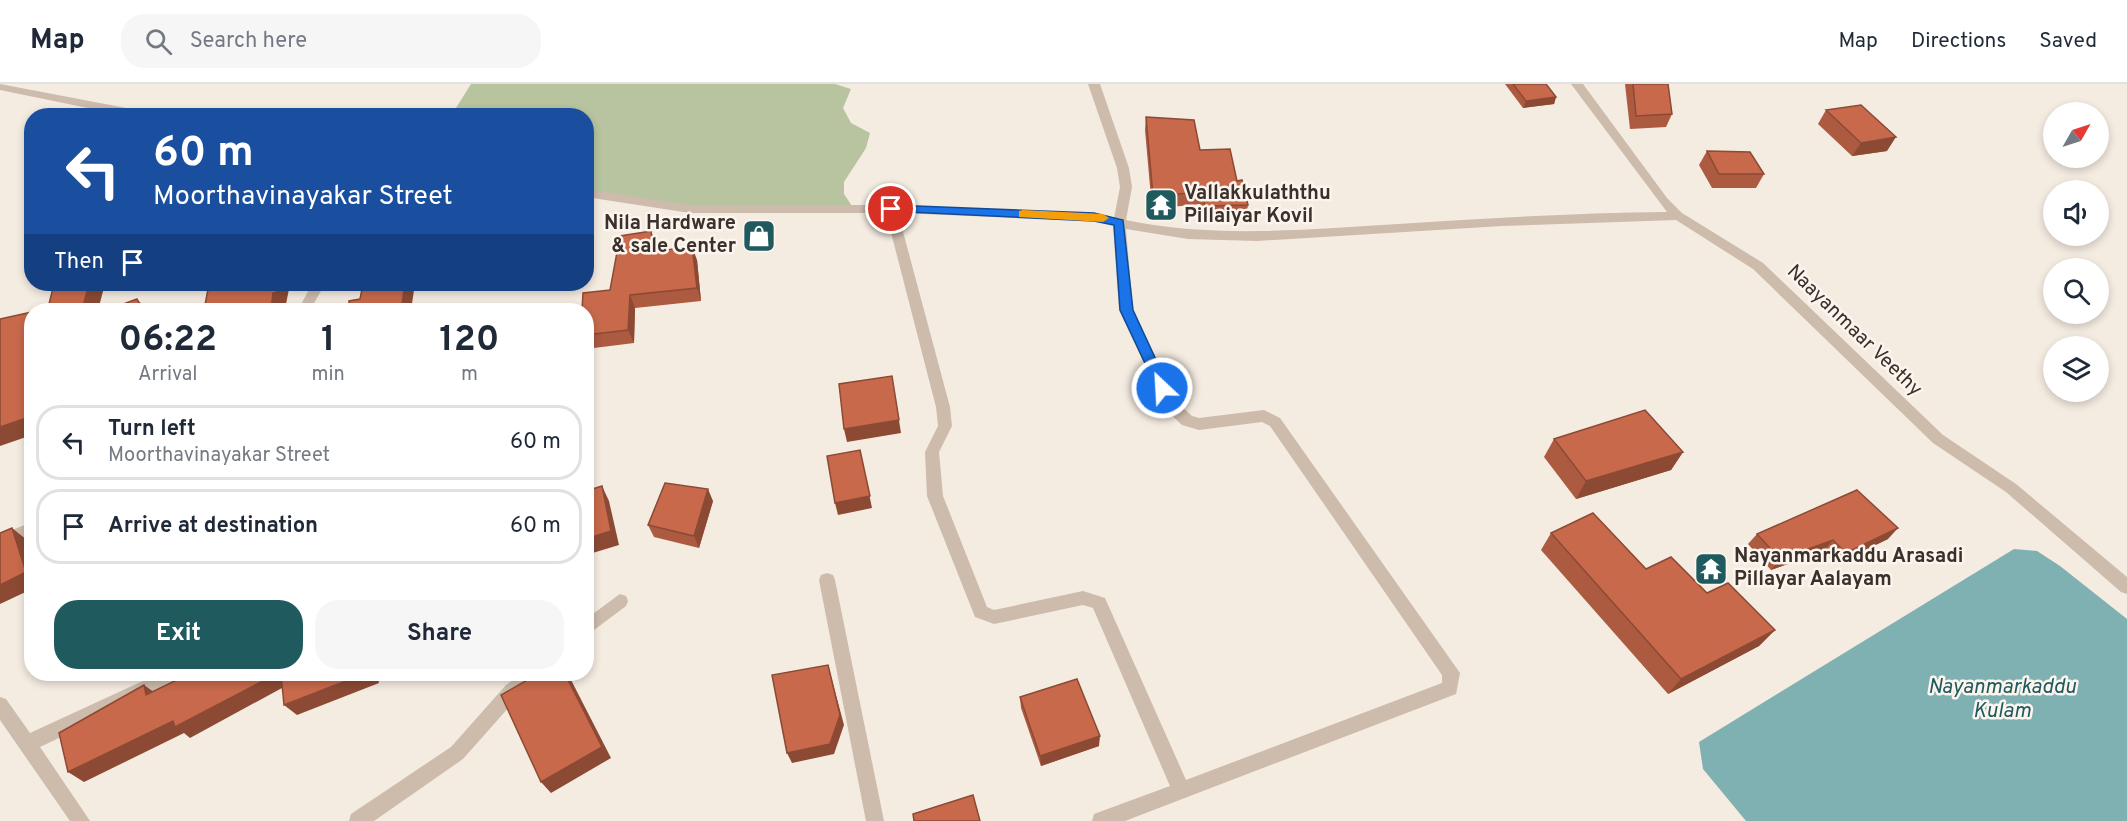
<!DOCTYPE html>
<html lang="en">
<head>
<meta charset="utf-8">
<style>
	:root { --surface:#fff; --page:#f6f6f7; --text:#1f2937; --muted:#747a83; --line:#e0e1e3; --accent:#1f5a5e }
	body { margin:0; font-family:Overpass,sans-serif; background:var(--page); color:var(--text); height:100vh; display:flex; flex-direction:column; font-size:22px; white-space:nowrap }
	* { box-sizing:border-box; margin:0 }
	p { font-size:20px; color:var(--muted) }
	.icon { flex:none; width:33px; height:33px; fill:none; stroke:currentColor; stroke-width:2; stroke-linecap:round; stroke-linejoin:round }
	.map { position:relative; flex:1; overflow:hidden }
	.panel { position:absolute; left:24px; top:219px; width:570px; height:378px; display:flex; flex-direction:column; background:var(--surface); border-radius:24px; box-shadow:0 3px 9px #0003 }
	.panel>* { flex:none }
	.hud { position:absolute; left:24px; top:24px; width:570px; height:183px; border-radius:24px; box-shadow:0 3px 9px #0003; background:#1a4fa0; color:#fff; overflow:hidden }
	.needle { width:39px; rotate:51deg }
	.controls { position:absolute; left:2043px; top:18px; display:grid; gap:12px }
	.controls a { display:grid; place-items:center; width:66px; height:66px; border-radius:50%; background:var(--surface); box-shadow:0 3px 9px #0003; font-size:30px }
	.pin { position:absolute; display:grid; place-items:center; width:51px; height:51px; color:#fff; margin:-26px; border:3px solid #fff; border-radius:50%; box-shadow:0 2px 6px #0007 }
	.me { position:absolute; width:66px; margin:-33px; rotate:335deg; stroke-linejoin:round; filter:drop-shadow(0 0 4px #0008) }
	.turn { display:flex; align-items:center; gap:21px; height:126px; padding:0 30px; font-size:27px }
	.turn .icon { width:78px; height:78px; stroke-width:2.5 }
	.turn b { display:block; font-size:42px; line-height:51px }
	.then { display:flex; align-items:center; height:57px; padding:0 30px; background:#0003; gap:12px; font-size:22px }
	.eta { display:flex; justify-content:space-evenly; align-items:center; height:102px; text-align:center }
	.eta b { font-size:36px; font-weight:700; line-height:42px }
	.cta { display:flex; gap:12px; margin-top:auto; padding:12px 30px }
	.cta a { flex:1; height:69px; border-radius:24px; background:var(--accent); color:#fff; font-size:24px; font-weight:700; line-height:69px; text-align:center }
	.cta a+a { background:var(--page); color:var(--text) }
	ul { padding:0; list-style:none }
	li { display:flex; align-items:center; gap:18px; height:75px; margin:0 12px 9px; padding:0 18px; border:3px solid var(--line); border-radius:24px }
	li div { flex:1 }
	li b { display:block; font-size:22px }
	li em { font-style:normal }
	header { display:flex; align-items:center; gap:36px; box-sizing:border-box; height:84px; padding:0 30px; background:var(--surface); border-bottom:2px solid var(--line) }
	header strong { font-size:28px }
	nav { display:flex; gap:33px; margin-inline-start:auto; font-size:21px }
	.search { width:420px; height:54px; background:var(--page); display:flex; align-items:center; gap:15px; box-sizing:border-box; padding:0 21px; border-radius:24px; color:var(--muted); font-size:22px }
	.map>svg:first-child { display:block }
	.green { fill:#b8c4a0 }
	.water { fill:#7fb0b2 }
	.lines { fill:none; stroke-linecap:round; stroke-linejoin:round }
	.minor { fill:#cdbbac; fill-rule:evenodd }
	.wall { fill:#ac5a40 }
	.shaded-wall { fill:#8c4a34 }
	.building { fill:#c8694b; stroke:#8c4a34; stroke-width:1.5 }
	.route { fill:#1a73e8; stroke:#114b97; stroke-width:1.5 }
	.slow { fill:#f59e0b }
	.labels { text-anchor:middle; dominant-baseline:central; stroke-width:5; stroke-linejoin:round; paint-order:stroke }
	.poi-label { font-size:20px; font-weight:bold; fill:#3b302b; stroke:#fbf5ee; text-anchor:start }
	.street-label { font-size:20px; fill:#3b302b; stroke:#fbf5ee }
	.water-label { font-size:21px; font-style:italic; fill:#1f5a5e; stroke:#fbf5ee }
</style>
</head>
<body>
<header>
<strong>Map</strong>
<div class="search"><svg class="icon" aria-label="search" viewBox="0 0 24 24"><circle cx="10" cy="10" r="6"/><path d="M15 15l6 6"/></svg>Search here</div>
<nav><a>Map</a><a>Directions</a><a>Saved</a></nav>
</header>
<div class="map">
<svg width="2127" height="737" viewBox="0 0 2127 737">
	<rect width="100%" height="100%" fill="#f4ebe1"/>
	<path class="green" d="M471 0H835L851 5 843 24 851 39 870 49 866 64 844 98V110L854 125H690L587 109 586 32H451Z"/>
	<path class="water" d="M2014 465 2037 467 2060 482 2127 535V737H1746L1703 685 1699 658Z"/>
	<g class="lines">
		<g class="minor">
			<path d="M0 0 147 28 152 32H127L0 6Z"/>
			<path d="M1088 0H1100L1129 84 1132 103 1126 136C1216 155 1307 145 1398 140 1488 134 1577 129 1667 128L1571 0H1583L1667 114 1682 129 1763 179 1943 351 2016 400 2127 493V510L2121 508 2006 408 1933 359 1753 185 1676 136 1502 142 1257 157 1188 155 1126 145 1133 226 1178 319 1192 332 1199 334 1264 326 1280 334 1460 589 1456 610 1125 737H1092L1094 730 1170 702 1093 524 1083 521 994 540 975 533 927 412 925 368 938 342 936 323 886 129H690L586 113V105L690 121H891L1094 129 1114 134 1120 103 1117 84ZM898 129 1094 137 1113 142 1119 226 1167 327 1182 341 1199 346 1262 338 1270 342 1442 591V599L1186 696 1105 514 1083 507 994 526 987 523 943 412 939 368 952 342 950 323Z"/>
			<path d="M312 200H325L310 226H298Z"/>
			<path d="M32 438V451L0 465V451Z"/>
			<path d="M827 489 833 491 835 496 884 737H866L819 496 821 491Z"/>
			<path d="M620 510 626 512 628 517 626 522 586 552V535Z"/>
			<path d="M158 590H184L181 596 40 663 90 737H70L0 636V613L6 615 30 649Z"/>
			<path d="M521 590H542L539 596 518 613 463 675 374 737H349L351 730 451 663 506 601Z"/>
		</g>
	</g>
	<g class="wall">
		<path d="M1505 0H1546L1556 13 1554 20 1523 24Z"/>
		<path d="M1625 0H1668L1672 30 1666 43 1630 45Z"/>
		<path d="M1826 26 1887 67 1852 72 1818 40Z"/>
		<path d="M1146 33 1200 66 1237 97 1248 121 1246 134 1203 135 1200 120 1152 125 1145 46Z"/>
		<path d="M1707 67 1764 90 1756 104H1712L1699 81Z"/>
		<path d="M656 160 657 168 697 176 701 217 635 224 634 259 586 265V251L610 206Z"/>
		<path d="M1554 355 1683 368 1671 386 1576 415 1544 373Z"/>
		<path d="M713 417 699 464 654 453 648 441Z"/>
		<path d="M1551 449 1707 509 1775 546 1759 562 1668 610 1541 466Z"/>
		<path d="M1757 450 1888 455 1836 480 1823 467 1771 486 1748 460Z"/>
		<path d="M1020 613 1099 662 1041 682 1021 624Z"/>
	</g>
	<g class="shaded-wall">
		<path d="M1556 13 1554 20 1523 24 1526 17Z"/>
		<path d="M1896 53 1887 67 1852 72 1861 59Z"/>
		<path d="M651 147 656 160 659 181 654 168Z"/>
		<path d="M692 162 697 176 701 217 697 204Z"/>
		<path d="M89 200H105L98 226H82Z"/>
		<path d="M279 200H290L286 220 282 221V226H271L273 209Z"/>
		<path d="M405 200H415L411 226H401Z"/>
		<path d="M630 211 635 224 634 259 628 246Z"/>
		<path d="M137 215 147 226H142Z"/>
		<path d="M894 305 901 349 847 358 844 345Z"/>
		<path d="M32 332V351L0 362V343Z"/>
		<path d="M860 366 872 424 838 431 835 419Z"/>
		<path d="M1683 368 1671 386 1576 415 1586 397Z"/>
		<path d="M602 402 609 417 619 461 586 471V455Z"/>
		<path d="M708 405 713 417 699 464 694 452Z"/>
		<path d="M12 444 27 456 32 469V505L0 520V501Z"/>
		<path d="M1898 444 1888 455 1836 480 1846 469Z"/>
		<path d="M1833 456 1823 467 1771 486 1780 475Z"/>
		<path d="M1775 546 1759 562 1668 610 1681 595Z"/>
		<path d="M828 581 844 641 834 670 792 679 787 669Z"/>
		<path d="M276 590H283L293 598 190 654 184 649 84 698 68 688 173 637Z"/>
		<path d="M364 590H377L379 599 297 631 284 621Z"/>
		<path d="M565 590H568L611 674 551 709 541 698Z"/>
		<path d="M144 601 158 611H146Z"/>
		<path d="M1100 652 1099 662 1041 682 1040 672Z"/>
	</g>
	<g class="building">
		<path d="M1513 0H1546L1556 13 1526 17Z"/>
		<path d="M1633 0H1668L1672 30 1636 32Z"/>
		<path d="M1861 21 1896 53 1861 59 1826 26Z"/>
		<path d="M1146 33 1194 36 1200 66 1230 65 1237 97 1242 96 1248 121 1205 122 1202 108 1153 112Z"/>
		<path d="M1707 67 1750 68 1764 90H1719Z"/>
		<path d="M651 147 654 168 692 162 697 204 630 211 628 246 586 251V226H582L583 209 610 206 620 152Z"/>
		<path d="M54 200H89L82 226H37L48 224Z"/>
		<path d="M209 200H279L277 208 273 209 271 226H204Z"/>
		<path d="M363 200H405L401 226H349V217L360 215Z"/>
		<path d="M137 215 142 226H107Z"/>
		<path d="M32 228V332L0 343V235Z"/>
		<path d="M892 292 899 336 844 345 839 300Z"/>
		<path d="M1645 326 1683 368 1586 397 1554 355Z"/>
		<path d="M860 366 870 412 835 419 827 372Z"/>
		<path d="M665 399 708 405 694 452 648 441Z"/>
		<path d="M602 402 611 447 586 455V407Z"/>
		<path d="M1857 406 1898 444 1846 469 1833 456 1780 475 1757 450Z"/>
		<path d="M1593 429 1646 485 1671 473 1707 509 1728 499 1775 546 1681 595 1551 449Z"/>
		<path d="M12 444 26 488 0 501V449Z"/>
		<path d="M828 581 840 631 830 660 787 669 772 591Z"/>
		<path d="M189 590H276L175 643 173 637 68 688 59 649 144 601 146 611Z"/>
		<path d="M281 590H364L284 621Z"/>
		<path d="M535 590H565L602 663 541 698 501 611 536 591Z"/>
		<path d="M1077 595 1100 652 1040 672 1020 613Z"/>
		<path d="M973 711 980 737H914L913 730Z"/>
	</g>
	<path class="route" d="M891 121 1094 129 1123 136 1133 226 1169 304 1167 307H1158L1120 226 1114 141 1094 137 887 127 885 125Z"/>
	<path class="slow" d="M1023 126 1103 130 1109 134 1103 138 1019 133V127Z"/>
	<defs>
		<g id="temple-square" transform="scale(1.725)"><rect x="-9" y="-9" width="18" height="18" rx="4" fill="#1f5a5e" stroke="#fbf5ee"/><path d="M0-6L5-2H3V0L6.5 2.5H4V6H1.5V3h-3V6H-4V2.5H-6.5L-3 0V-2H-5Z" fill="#fff"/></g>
		<g id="shop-square" transform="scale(1.725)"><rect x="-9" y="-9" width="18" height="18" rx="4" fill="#1f5a5e" stroke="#fbf5ee"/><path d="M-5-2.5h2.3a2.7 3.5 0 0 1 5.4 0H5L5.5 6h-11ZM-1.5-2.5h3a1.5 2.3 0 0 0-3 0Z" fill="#fff"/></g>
	</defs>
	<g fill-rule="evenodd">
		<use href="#temple-square" x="1161" y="121"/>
		<use href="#shop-square" x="759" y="152"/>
		<use href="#temple-square" x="1711" y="485"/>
	</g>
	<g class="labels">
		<g class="poi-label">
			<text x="1184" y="110">Vallakkulaththu<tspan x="1184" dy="23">Pillaiyar Kovil</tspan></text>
			<text x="736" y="140" text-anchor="end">Nila Hardware<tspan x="736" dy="23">&amp; sale Center</tspan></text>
			<text x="1734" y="473">Nayanmarkaddu Arasadi<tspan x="1734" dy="23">Pillayar Aalayam</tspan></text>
		</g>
		<g class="street-label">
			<text transform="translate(1854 247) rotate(44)">Naayanmaar Veethy</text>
		</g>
		<g class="water-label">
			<text x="2002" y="603">Nayanmarkaddu<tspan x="2002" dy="24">Kulam</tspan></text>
		</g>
	</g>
</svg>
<div class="controls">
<a><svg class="needle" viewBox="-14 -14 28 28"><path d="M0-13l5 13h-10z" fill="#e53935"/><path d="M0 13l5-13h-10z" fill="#747a83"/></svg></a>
<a><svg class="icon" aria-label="sound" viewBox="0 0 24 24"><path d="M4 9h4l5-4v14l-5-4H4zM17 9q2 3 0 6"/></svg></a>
<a><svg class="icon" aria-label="search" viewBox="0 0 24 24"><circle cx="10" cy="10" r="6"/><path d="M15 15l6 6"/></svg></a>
<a><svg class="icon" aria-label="layers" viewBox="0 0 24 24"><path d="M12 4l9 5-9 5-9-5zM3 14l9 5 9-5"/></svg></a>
</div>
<div class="pin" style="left:891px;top:125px;background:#d93025"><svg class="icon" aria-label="arrive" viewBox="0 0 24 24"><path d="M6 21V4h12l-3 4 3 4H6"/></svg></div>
<svg class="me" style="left:1162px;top:304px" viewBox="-20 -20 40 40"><circle r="17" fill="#1a73e8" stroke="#fff" stroke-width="3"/><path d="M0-11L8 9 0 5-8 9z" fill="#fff"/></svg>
<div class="hud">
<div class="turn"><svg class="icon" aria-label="left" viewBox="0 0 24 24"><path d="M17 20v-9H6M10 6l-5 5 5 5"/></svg><div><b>60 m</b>Moorthavinayakar Street</div></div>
<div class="then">Then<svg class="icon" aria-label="arrive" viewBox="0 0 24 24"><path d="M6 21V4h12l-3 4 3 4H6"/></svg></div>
</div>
<section class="panel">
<div class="eta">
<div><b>06:22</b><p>Arrival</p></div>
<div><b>1</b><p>min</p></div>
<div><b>120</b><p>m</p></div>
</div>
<ul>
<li><svg class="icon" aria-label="left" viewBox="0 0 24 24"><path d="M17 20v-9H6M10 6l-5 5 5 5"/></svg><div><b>Turn left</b><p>Moorthavinayakar Street</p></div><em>60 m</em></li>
<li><svg class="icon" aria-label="arrive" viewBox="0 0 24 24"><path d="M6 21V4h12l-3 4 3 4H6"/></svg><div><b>Arrive at destination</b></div><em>60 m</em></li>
</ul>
<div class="cta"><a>Exit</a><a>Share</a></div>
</section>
</div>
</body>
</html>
